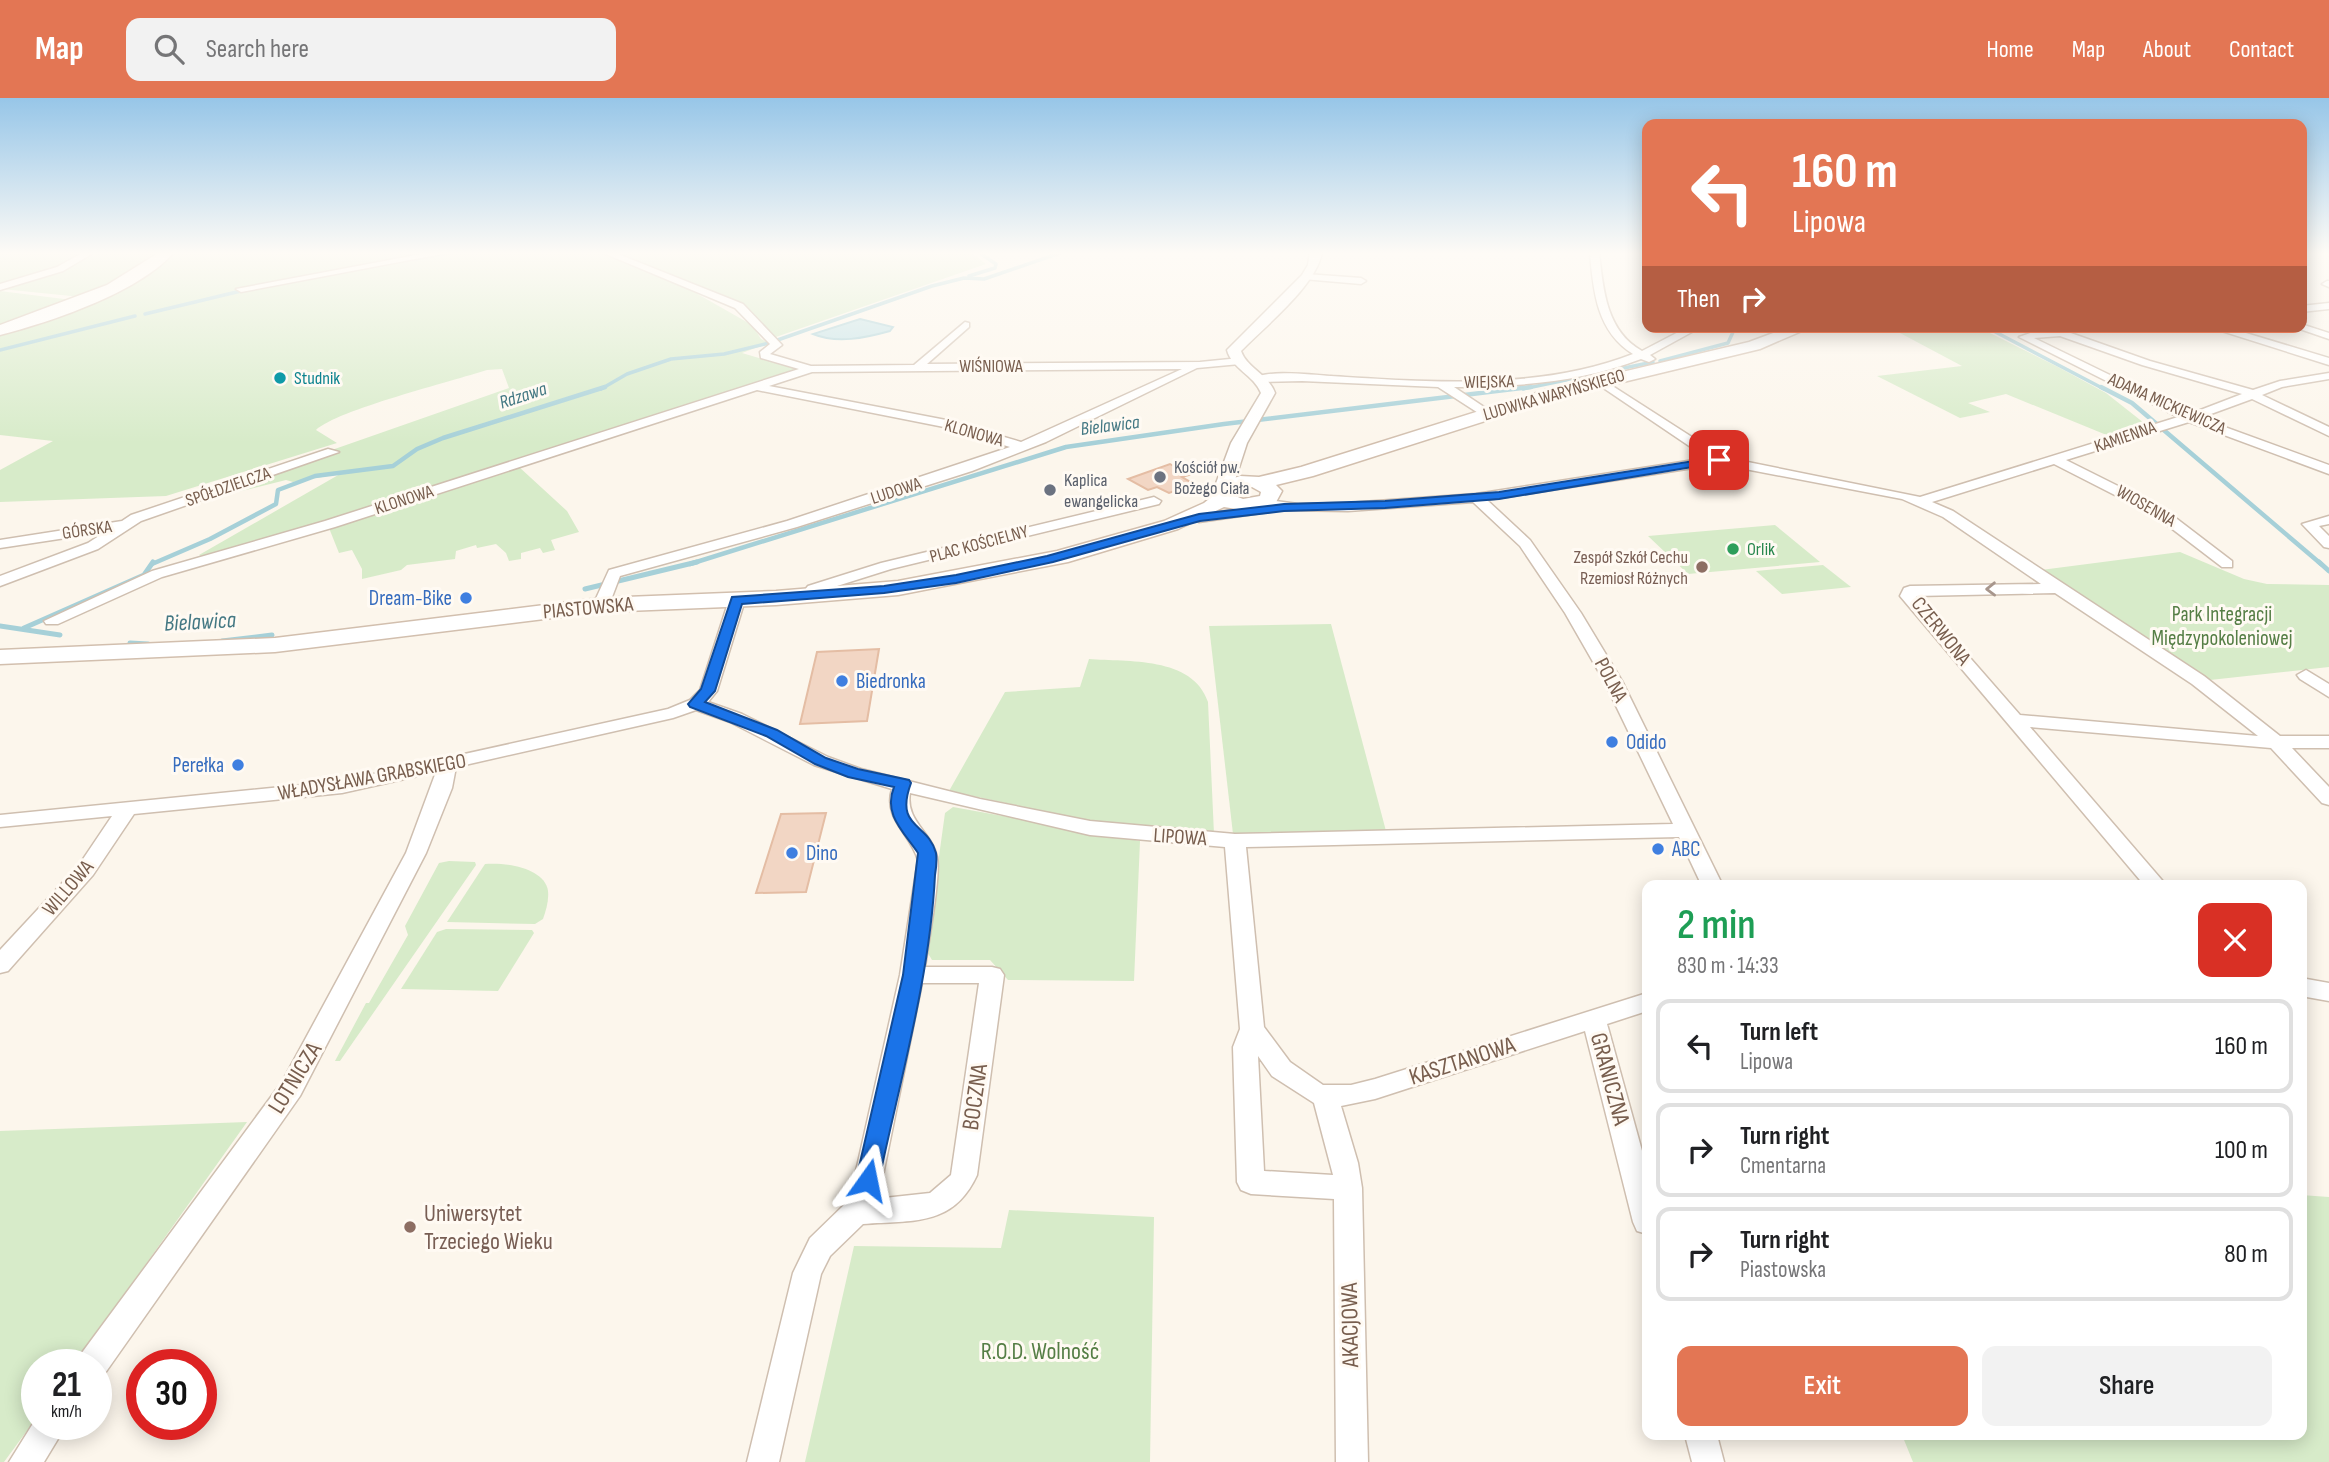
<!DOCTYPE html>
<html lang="en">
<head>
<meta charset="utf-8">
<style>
	:root { --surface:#fff; --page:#f2f2f2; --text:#202124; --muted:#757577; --line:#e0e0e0; --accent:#e37654 }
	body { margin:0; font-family:"Sofia Sans Condensed",sans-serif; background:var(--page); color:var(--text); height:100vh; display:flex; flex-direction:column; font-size:26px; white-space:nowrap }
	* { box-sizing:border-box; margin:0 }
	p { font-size:23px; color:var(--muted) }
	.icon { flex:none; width:38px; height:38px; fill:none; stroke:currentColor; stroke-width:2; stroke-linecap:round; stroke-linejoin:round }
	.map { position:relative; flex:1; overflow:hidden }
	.drawer { position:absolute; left:1642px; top:782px; width:665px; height:560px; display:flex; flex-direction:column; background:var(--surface); border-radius:14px; box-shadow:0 4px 18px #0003 }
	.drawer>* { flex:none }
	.banner { position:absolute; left:1642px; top:21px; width:665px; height:214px; border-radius:14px; box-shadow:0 4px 18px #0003; background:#e37654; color:#fff; overflow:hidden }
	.speed { position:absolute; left:21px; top:1251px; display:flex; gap:14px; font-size:35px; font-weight:700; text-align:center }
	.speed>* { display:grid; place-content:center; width:91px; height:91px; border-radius:50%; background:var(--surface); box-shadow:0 4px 18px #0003; line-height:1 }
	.speed small { font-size:18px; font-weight:400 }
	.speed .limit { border:10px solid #d22; background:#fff; color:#111 }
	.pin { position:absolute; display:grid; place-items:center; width:60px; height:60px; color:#fff; margin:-30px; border-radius:14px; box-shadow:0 4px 10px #0006 }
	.me { position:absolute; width:77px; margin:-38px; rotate:12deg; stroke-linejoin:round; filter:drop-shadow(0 0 5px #0008) }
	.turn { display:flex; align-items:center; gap:24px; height:147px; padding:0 35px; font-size:32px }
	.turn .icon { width:91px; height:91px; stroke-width:2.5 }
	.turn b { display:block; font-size:49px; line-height:60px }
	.then { display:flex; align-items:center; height:66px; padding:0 35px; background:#0003; gap:14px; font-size:26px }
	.round { display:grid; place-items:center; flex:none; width:74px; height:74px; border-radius:14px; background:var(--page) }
	.head { display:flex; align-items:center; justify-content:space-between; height:119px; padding:0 35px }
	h1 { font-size:42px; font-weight:600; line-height:52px; color:#1e9e55 }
	.button { display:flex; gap:14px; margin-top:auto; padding:14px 35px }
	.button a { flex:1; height:80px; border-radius:14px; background:var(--accent); color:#fff; font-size:28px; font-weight:600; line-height:80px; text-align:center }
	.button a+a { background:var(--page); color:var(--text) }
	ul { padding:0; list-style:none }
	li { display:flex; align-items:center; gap:21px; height:94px; margin:0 14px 10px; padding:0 21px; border:4px solid var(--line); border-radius:14px }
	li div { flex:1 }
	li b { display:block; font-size:26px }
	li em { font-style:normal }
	header { display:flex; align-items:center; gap:42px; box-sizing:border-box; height:98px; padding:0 35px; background:var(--accent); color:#fff }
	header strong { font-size:33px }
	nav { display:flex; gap:38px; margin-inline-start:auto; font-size:24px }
	.search { width:490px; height:63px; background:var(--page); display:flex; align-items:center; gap:18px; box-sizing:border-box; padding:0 24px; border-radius:14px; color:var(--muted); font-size:26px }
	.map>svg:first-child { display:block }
	.green { fill:#d7ebc9 }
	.water { fill:#bfe1e7; stroke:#a6d0d8; stroke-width:2 }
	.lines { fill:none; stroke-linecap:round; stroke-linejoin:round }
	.stream-far2 { stroke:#a6d0d8; stroke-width:3.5 }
	.stream-far1 { stroke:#a6d0d8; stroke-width:4.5 }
	.stream { stroke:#a6d0d8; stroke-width:5 }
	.building { fill:#f2d6c4; stroke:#e4bda4; stroke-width:2 }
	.minor-casing { stroke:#cfbfb0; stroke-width:3 }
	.tertiary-casing { stroke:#cfbfb0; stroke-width:3 }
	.secondary-casing { stroke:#d2bfae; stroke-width:3 }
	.minor { fill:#fff; fill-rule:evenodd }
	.tertiary { fill:#fff; fill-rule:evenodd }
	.secondary { fill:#fff; fill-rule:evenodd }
	.oneway { stroke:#a7968c }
	.route { fill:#1a73e8; stroke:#114b97; stroke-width:2 }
	.culture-dot { fill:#0f9aa8; stroke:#fffaf3; stroke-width:2.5 }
	.worship-dot { fill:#6b7280; stroke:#fffaf3; stroke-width:2.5 }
	.leisure-dot { fill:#2e9e5b; stroke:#fffaf3; stroke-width:2.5 }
	.education-dot { fill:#8d6e63; stroke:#fffaf3; stroke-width:2.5 }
	.shop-dot { fill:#3f7fe0; stroke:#fffaf3; stroke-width:2.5 }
	.labels { text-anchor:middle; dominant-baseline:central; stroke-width:6; stroke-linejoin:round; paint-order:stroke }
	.far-street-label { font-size:18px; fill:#785e4e; stroke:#fffaf3 }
	.far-culture-label { font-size:18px; fill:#0d838f; stroke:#fffaf3; text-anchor:start }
	.far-worship-label { font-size:18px; fill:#5b616d; stroke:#fffaf3; text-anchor:start }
	.far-leisure-label { font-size:18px; fill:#27864d; stroke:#fffaf3; text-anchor:start }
	.far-education-label { font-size:18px; fill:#785e54; stroke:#fffaf3; text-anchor:end }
	.far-water-label { font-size:19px; font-style:italic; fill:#447883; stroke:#fffaf3 }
	.shop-label { font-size:21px; fill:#366cbe; stroke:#fffaf3; text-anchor:start }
	.street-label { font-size:21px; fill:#785e4e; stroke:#fffaf3 }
	.park-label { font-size:21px; fill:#557e45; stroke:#fffaf3 }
	.water-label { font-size:23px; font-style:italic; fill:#447883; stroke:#fffaf3 }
	.near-street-label { font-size:24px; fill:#785e4e; stroke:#fffaf3 }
	.near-education-label { font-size:24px; fill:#785e54; stroke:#fffaf3; text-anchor:start }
	.near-park-label { font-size:24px; fill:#557e45; stroke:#fffaf3 }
</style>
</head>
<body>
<header>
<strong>Map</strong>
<div class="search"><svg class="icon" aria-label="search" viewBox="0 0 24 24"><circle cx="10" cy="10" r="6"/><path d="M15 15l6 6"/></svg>Search here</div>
<nav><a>Home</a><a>Map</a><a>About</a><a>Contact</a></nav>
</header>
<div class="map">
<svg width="2329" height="1364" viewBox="0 0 2329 1364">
	<rect width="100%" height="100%" fill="#fcf6ec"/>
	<g class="green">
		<path d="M0 154H78L86 155 66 166 0 187Z"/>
		<path d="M156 154 149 162 160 154 148 164 81 199 2 191 55 175 99 155Z"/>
		<path d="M177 154H971L986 166 773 240C754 222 722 189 694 194L752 227 761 241 769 245 742 255 799 272 205 461 199 457 340 376 293 384 286 382 152 415 509 290 502 271 487 272C453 283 337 312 316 332L337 345 166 398 0 404V372L53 343 0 337V235L154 171Z"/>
		<path d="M0 193 64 201 67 202 0 227Z"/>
		<path d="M1955 229H1978L2058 269 2106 295 2144 325 2109 338 2006 296 1968 305 1990 314 1960 320 1877 278 1962 268 1900 235Z"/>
		<path d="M518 368 567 413 579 434 551 442 555 452 543 455 540 450 521 455V461L509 463 506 455 496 446 477 450 476 447 456 453 455 461 407 467 401 472 362 481V471L352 452 339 455 329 430Z"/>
		<path d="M1775 427 1820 464 1688 476 1648 438Z"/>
		<path d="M2180 454 2244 481 2267 486 2329 487V569L2210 582 2041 472Z"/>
		<path d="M1823 467 1851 489 1782 496 1756 473Z"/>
		<path d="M1331 526 1386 733 1233 736 1209 528Z"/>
		<path d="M1089 561C1127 564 1193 558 1208 604L1214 736 1100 725 949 693 1005 594 1080 589Z"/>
		<path d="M953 709 1140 743 1134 883 1008 882 990 862H932L926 852 945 715Z"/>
		<path d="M449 763 475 764 476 767 340 963H335L366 905H369L408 837 405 828 439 765Z"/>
		<path d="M485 766C505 764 545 770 548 793 549 803 546 812 543 821L535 826 447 824Z"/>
		<path d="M446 831 532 832 534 835 498 893 401 891 437 834Z"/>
		<path d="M247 1024 74 1267H37V1319L4 1364H0V1033Z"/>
		<path d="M2301 1097 2329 1099V1364H1913L1902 1337H2301Z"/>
		<path d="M1009 1112 1154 1119 1150 1364H805L854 1148 1001 1150Z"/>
	</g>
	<path class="water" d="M860 221 893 229 890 233C865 240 837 246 813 236Z"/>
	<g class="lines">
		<g class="stream-far2">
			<path d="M415 161 454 154"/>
			<path d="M969 178 995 170 996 166 978 154"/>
			<path d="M145 216 245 192"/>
			<path d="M1986 229 2104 291"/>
			<path d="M0 252 135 218"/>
			<path d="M1660 263 1728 245 1733 234 1740 229"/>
			<path d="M601 291 627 276 671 261 724 256 769 245 932 188 964 180 984 181 1063 154"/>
			<path d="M1523 291 1653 264"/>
		</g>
		<g class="stream-far1">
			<path d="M2101 289 2132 305 2321 466"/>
			<path d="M152 466 210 441 276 406 278 392 315 378 393 368 417 351 443 340 605 289"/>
			<path d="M690 466 1066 349 1224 326 1531 289"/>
		</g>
		<g class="stream">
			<path d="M2319 464 2329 473"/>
			<path d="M585 491 697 464"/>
			<path d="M0 528 60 537"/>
			<path d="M24 530 144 477 153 464"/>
			<path d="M222 543 272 537"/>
			<path d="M130 545 148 546"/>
		</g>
	</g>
	<g class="building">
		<path d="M1170 366 1189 377 1182 379 1194 386 1169 395 1157 389 1148 392 1128 381Z"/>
		<path d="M879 551 867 623 800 626 817 554Z"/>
		<path d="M826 715 806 794 756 795 781 716Z"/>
	</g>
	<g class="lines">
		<g class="minor-casing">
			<g id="minor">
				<path d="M84 154H95L63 173 0 192V186L57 169Z"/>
				<path d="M432 154H452L241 194 236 191Z"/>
				<path d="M601 154H613L743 206 782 247 770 256 811 268 914 267 965 224 969 225V229L927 266 1200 264 1240 260 1246 263 1240 266 1197 270 1046 344 972 373 797 429 620 478 609 507 601 512 593 507 609 472 787 423 1010 349 944 329 757 292 335 429 162 479 58 526H46L44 523 152 473 325 423 799 271 761 260 760 254 770 246 735 210ZM1182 271 1021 344 946 322 769 288 812 274Z"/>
				<path d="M1590 154H1599C1603 191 1606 233 1642 253L1688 229H1701L1650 257 1655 261 1649 264 1641 261C1582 284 1517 289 1454 289L1490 313V319L1486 320 1438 289 1302 283 1258 284 1252 281C1266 271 1313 277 1331 278 1429 284 1539 293 1633 256 1597 234 1593 193 1590 154Z"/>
				<path d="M1306 176 1361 180 1366 183 1361 186 1303 181Z"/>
				<path d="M2327 183H2329V189L2322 186Z"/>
				<path d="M2329 205V211L2301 214V208Z"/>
				<path d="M2301 226 2329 235V241L2294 229H2301Z"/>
				<path d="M2209 229H2226L2329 260V267Z"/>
				<path d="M2039 232 2065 233 2150 263 2253 292 2280 283 2329 275V281L2282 289 2262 297 2329 329V338L2252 301 2200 320 2329 367V376L2189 324 2066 362 2164 411 2232 463V469H2222L2154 417 2054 366 1932 404 1953 413 2204 578 2280 638H2329V650H2292L2329 689V707L2322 705 2271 650 2030 629 2167 788H2145L1900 498 1904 490 1910 488 2041 486 1943 419 1902 401 1719 366 1487 402 1530 442 1581 515 1622 583 1723 788H1702L1679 739 1246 749 1264 929 1290 964 1323 987H1351L1375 981 1647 895V913L1607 926 1647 1071V1136L1637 1133 1633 1124 1585 933 1375 1001 1341 1008 1358 1065 1362 1090 1368 1364H1336L1334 1101 1251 1096 1241 1092 1237 1084 1233 949 1240 931 1225 749 1090 737 910 695C905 723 932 734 937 759 941 777 928 846 925 869H992L1000 871 1004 877 977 1077C953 1129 913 1122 863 1126L830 1158 821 1176 779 1364H747L793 1175 810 1140 845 1106 854 1082 900 877 918 762C910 735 883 721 892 691L814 667 730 624 696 612 673 620 456 669 452 690 426 755 300 998 103 1278 96 1280V1267H77L81 1256 282 984 406 755 436 674 342 695 134 716 93 777 8 873 0 875V852L79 767 112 718 0 729V717L342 683 668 611 690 602 700 592 729 502 737 497 745 502 717 593 708 604 742 616 828 659 861 671 980 701 1090 723 1235 736 1673 726 1604 583 1565 515 1520 448 1473 404 1348 413 1282 412 1199 424 1192 420 1199 416 1259 409 1253 405 1260 401 1298 406 1348 405 1476 396 1707 360 1596 285V281L1600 280 1723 359 1920 399 2178 319 2019 239ZM2060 238 2142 267 2242 296 2190 316 2034 240ZM2055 495 2192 586 2258 638 2020 617 1916 498ZM922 885H979L951 1077 930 1095 875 1101 882 1082ZM1258 958 1272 978 1314 1005 1333 1077 1264 1073Z"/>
				<path d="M328 351 339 354 141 423 98 451 0 488V478L88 445 105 434 0 450V442L122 423 131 417Z"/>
				<path d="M1154 399 1161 403 1159 406 891 471 818 494 814 501 808 503 800 498 808 488 881 465Z"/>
				<path d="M2329 418V426L2319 428 2329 438V450L2324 449 2302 426Z"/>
				<path d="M2306 572 2329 586V599L2300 581 2297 577Z"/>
				<path d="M2301 880 2329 885V903L2301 898Z"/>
				<path d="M37 1319V1326H67L44 1364H9Z"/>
				<path d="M1685 1337H1717L1724 1364H1692Z"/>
			</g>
		</g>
		<g class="tertiary-casing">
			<path id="tertiary" d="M1310 154H1322C1317 187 1265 228 1241 253 1247 270 1269 277 1275 295L1247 345 1233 388 1224 393 1218 392 1215 388 1231 345 1261 295C1254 277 1232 271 1227 252L1302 177 1308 167Z"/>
		</g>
		<g class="secondary-casing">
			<g id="secondary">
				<path d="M160 154H174C140 194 51 224 0 237V227L107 187Z"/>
				<path d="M1789 229H1811L1760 251 1557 300 1313 378 1276 387 1282 393 1275 406 1249 413 1224 409 1178 431 1068 464 898 497 776 507 601 514 275 554 0 566V552L275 540 601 500 776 493 898 483 1057 453 1164 423 1204 405 1209 401 1214 387 1240 378 1259 379 1301 369 1546 292 1749 244ZM1239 389H1252L1261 394 1260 398 1243 401 1230 396Z"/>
			</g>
		</g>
		<use href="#minor" class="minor"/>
		<use href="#tertiary" class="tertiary"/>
		<use href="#secondary" class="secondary"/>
	</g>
	<defs><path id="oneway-chevron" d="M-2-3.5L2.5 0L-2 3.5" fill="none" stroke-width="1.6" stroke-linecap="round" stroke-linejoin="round" transform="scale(1.75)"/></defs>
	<use class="oneway" href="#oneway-chevron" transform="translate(1991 491) rotate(179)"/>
	<linearGradient id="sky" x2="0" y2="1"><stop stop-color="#97c6e8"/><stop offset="0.45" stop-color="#fefbf6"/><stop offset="1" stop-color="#fefbf6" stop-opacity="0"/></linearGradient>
	<rect width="2329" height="345" fill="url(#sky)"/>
	<path class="route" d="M1719 359 1723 360V364L1499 401 1385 410 1284 413 1200 423 1053 464 956 485 884 495 742 506 715 593 705 604 777 632 826 660 858 671 909 682 911 685C894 731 928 724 936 755 937 761 936 771 935 777 930 879 900 982 879 1082L876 1089 868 1092 860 1089 856 1082 903 877 918 755C903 733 883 716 894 689L848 679 815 666 766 638 690 609 688 606 701 591 732 499 884 488 956 477 1047 458 1199 416 1284 406 1385 403 1499 394Z"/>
	<circle class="culture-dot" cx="280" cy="280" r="7"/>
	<g class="worship-dot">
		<circle cx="1160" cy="379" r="7"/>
		<circle cx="1050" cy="392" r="7"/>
	</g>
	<circle class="leisure-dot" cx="1733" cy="451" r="7"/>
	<g class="education-dot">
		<circle cx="1702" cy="469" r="7"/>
		<circle cx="410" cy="1129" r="7"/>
	</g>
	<g class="shop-dot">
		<circle cx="466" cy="500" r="7"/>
		<circle cx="842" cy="583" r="7"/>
		<circle cx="1612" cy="644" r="7"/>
		<circle cx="238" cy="667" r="7"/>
		<circle cx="1658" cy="751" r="7"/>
		<circle cx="792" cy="755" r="7"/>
	</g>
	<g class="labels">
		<g class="far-street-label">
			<text x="991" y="268">WIŚNIOWA</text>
			<text transform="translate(1489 284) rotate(-1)">WIEJSKA</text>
			<text transform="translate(1554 297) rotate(-16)">LUDWIKA WARYŃSKIEGO</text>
			<text transform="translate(2167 306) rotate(24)">ADAMA MICKIEWICZA</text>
			<text transform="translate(974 335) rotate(16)">KLONOWA</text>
			<text transform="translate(2125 339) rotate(-19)">KAMIENNA</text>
			<text transform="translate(228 389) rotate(-19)">SPÓŁDZIELCZA</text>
			<text transform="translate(896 393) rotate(-18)">LUDOWA</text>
			<text transform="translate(404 402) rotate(-18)">KLONOWA</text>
			<text transform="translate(2146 408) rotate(30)">WIOSENNA</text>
			<text transform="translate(87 432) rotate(-8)">GÓRSKA</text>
			<text transform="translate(979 446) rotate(-15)">PLAC KOŚCIELNY</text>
		</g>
		<g class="far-culture-label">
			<text x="294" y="280">Studnik</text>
		</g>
		<g class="far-worship-label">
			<text x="1174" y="369">Kościół pw.<tspan x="1174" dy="21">Bożego Ciała</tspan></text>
			<text x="1064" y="382">Kaplica<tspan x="1064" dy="21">ewangelicka</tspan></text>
		</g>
		<g class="far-leisure-label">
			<text x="1747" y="451">Orlik</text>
		</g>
		<g class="far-education-label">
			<text x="1688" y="459">Zespół Szkół Cechu<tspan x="1688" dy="21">Rzemiosł Różnych</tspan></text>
		</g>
		<g class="far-water-label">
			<text transform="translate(523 298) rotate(-18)">Rdzawa</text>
			<text transform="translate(1110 328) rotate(-7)">Bielawica</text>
		</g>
		<g class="shop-label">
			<text x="452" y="500" text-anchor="end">Dream-Bike</text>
			<text x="856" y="583">Biedronka</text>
			<text x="1626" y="644">Odido</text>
			<text x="224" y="667" text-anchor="end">Perełka</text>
			<text x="1672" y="751">ABC</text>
			<text x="806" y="755">Dino</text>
		</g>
		<g class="street-label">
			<text transform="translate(588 510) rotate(-5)">PIASTOWSKA</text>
			<text transform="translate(1941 533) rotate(51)">CZERWONA</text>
			<text transform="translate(1611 582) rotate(62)">POLNA</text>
			<text transform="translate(372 679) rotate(-10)">WŁADYSŁAWA GRABSKIEGO</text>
			<text transform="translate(1180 739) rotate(4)">LIPOWA</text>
			<text transform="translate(68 790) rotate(-49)">WILLOWA</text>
		</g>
		<g class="park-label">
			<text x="2222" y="516">Park Integracji<tspan x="2222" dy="24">Międzypokoleniowej</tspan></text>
		</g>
		<g class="water-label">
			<text transform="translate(200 524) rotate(-3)">Bielawica</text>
		</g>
		<g class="near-street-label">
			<text transform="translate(1462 963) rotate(-18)">KASZTANOWA</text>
			<text transform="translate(295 980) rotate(-58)">LOTNICZA</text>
			<text transform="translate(1610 981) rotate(75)">GRANICZNA</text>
			<text transform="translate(975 999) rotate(-82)">BOCZNA</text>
			<text transform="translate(1350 1227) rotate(-91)">AKACJOWA</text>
		</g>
		<g class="near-education-label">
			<text x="424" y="1115">Uniwersytet<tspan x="424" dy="28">Trzeciego Wieku</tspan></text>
		</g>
		<g class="near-park-label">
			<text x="1040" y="1253">R.O.D. Wolność</text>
		</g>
	</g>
</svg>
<div class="speed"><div>21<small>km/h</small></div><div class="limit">30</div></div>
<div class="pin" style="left:1719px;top:362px;background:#d93025"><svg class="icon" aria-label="arrive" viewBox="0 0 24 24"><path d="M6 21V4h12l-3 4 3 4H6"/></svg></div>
<svg class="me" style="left:868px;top:1082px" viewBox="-20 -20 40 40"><path d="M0-17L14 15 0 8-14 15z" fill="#1a73e8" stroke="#fff" stroke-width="4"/></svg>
<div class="banner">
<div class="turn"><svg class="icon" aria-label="left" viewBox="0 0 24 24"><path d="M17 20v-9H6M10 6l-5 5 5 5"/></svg><div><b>160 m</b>Lipowa</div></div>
<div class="then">Then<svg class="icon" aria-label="right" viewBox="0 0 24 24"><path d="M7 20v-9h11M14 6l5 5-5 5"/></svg></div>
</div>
<section class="drawer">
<div class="head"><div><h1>2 min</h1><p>830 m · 14:33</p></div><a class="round" style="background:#d93025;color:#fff"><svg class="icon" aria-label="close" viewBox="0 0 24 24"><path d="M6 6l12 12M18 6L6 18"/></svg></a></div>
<ul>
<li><svg class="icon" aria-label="left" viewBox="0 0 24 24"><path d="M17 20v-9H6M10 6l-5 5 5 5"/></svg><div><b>Turn left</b><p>Lipowa</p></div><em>160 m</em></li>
<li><svg class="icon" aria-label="right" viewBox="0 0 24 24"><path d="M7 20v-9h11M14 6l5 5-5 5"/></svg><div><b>Turn right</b><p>Cmentarna</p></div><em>100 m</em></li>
<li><svg class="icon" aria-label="right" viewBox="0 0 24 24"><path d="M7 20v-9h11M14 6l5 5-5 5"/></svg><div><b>Turn right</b><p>Piastowska</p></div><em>80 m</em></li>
</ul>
<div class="button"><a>Exit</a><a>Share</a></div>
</section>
</div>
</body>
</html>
